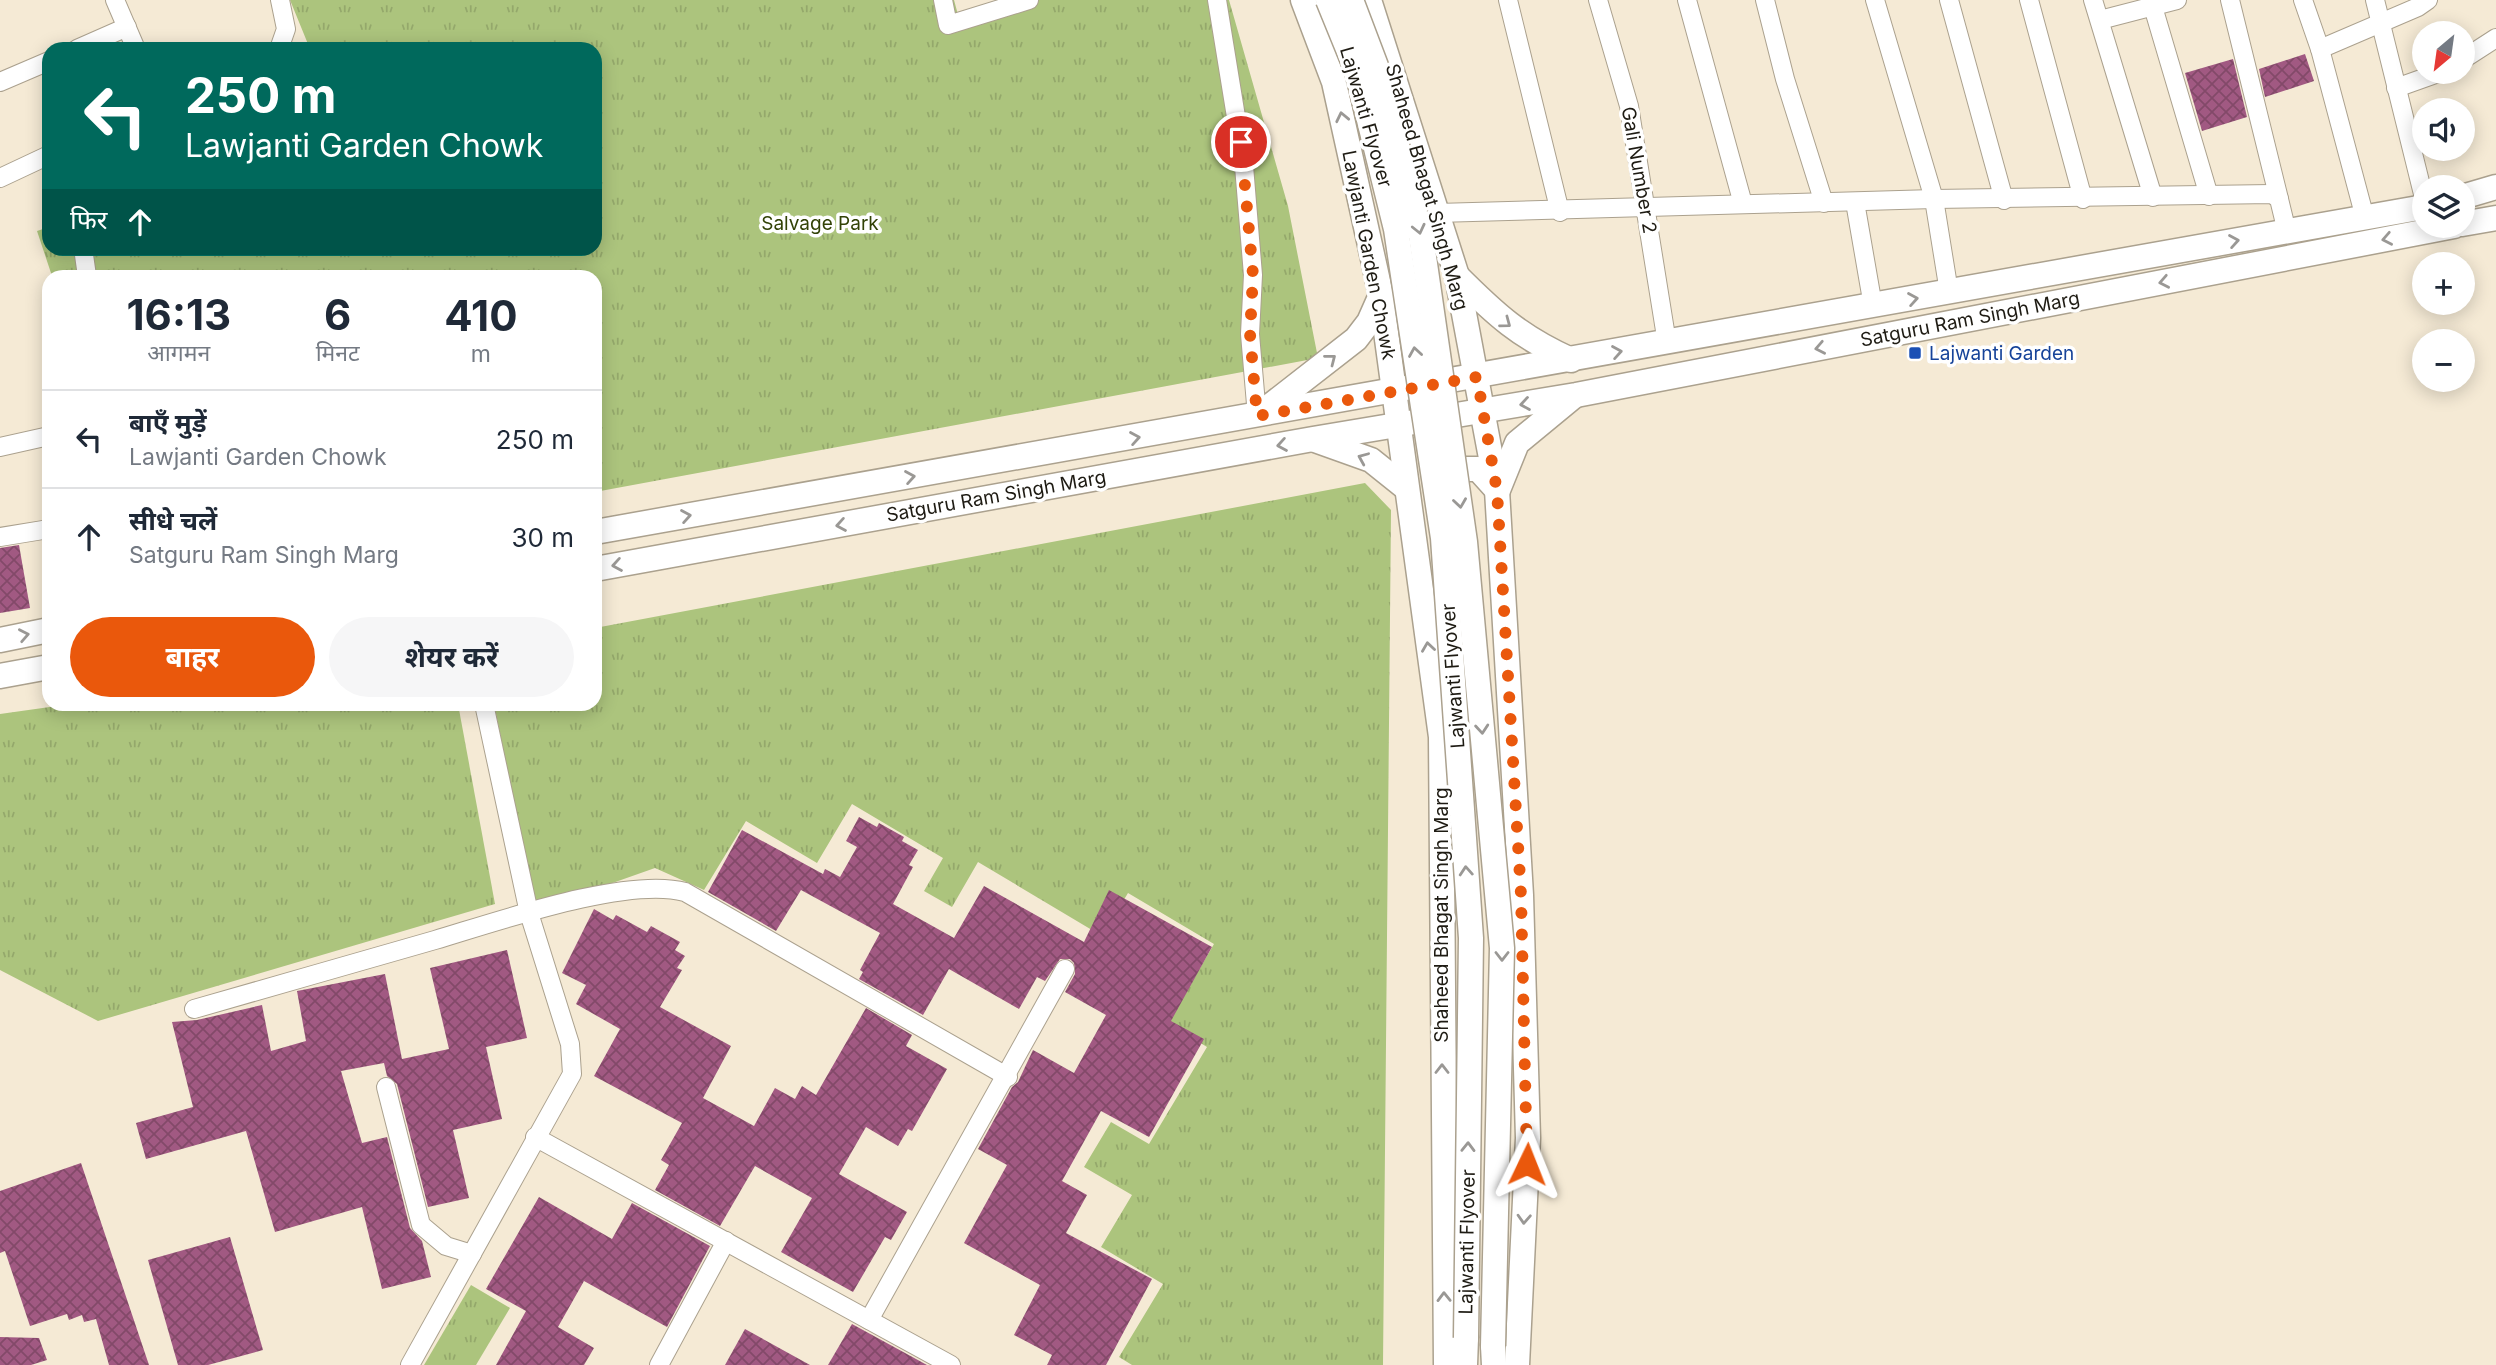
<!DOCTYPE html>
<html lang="hi">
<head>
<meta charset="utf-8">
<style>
	:root { --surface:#fff; --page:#f6f6f7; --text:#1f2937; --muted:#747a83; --line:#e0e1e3; --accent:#ea580c }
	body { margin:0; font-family:Inter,"Noto Sans Devanagari",sans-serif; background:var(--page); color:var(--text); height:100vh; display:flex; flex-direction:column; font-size:26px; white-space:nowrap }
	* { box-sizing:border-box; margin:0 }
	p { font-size:23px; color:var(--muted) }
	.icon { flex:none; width:38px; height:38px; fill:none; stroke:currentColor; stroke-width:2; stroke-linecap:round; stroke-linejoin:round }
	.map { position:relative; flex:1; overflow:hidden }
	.side { position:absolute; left:42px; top:270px; width:560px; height:441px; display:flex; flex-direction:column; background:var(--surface); border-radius:21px; box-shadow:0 4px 18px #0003 }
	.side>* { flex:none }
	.banner { position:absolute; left:42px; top:42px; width:560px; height:214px; border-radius:21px; box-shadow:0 4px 18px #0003; background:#00695c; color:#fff; overflow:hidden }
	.needle { width:46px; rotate:209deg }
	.tools { position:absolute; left:2412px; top:21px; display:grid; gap:14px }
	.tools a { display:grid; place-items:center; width:63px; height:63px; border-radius:50%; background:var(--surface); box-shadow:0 4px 18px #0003; font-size:35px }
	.pin { position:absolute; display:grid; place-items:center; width:60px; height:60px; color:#fff; margin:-30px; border:4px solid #fff; border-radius:50%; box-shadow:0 2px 7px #0007 }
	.me { position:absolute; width:77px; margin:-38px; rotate:2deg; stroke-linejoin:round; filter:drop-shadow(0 0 5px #0008) }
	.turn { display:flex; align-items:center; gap:24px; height:147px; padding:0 28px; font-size:32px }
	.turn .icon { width:91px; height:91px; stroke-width:2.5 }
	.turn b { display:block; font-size:49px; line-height:60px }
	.then { display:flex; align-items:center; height:66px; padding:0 28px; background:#0003; gap:14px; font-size:26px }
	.eta { display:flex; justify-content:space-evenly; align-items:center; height:119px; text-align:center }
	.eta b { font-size:42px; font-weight:700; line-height:49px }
	.action { display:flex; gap:14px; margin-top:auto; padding:14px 28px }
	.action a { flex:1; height:80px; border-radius:42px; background:var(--accent); color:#fff; font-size:28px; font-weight:700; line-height:80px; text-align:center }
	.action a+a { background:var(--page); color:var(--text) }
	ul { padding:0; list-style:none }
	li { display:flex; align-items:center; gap:21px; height:98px; padding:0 28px; border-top:2px solid var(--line) }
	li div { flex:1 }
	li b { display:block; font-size:26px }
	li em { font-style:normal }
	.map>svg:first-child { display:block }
	.grass { fill:url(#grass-tufts) }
	.building { fill:url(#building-cross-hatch) }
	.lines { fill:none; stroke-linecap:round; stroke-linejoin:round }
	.street-casing { stroke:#aba18e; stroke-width:20 }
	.secondary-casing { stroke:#aba18e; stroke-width:27 }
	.street { stroke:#fff; stroke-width:18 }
	.secondary { stroke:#fff; stroke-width:24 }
	.secondary-bridge-casing { stroke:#aba18e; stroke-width:27; stroke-linecap:butt }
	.secondary-bridge { stroke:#fff; stroke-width:24 }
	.oneway { stroke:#9a9895 }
	.route { stroke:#ea580c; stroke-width:12; stroke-dasharray:0 21.6 }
	.transit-dot { fill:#1a4fb4; stroke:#fff; stroke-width:2.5 }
	.labels { text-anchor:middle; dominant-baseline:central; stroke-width:7; stroke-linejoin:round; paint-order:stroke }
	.street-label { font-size:19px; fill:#1e1b13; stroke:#fff }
	.park-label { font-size:19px; fill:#324206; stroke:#fff }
	.transit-label { font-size:19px; fill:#164399; stroke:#fff; text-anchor:start }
</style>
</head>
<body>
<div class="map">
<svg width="2496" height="1365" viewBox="0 0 2496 1365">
	<defs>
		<pattern id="grass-tufts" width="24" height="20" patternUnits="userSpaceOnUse" patternTransform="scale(1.75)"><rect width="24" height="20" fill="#acc47d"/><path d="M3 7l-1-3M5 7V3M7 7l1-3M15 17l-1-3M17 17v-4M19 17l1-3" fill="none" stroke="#94a86b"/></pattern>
		<pattern id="building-cross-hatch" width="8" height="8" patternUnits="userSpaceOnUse" patternTransform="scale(1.75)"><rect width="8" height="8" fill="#a15982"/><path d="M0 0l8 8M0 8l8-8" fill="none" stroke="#834969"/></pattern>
	</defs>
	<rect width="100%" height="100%" fill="#f5ead5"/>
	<g class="grass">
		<path d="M290 0H954L960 22 1039 0H1229L1288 206 1318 358 595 492V276H52L37 231 49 227V248H595V49H310Z"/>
		<path d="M1365 483 1391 510 1383 1365H1132L1119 1357 1163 1284 1101 1247 1132 1195 1084 1167 1111 1122 1149 1144 1207 1047 1168 1023 1214 944 1128 893 1102 936 978 862 952 907 924 891 943 858 852 804 817 863 746 821 704 890 655 868 536 910 494 704H595V628Z"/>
		<path d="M71 704H458L495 904 98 1021 0 970V714Z"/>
		<path d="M471 1285 510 1308 476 1365H424Z"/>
	</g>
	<g class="building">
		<path d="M2305 54 2314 81 2265 97 2259 69Z"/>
		<path d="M2233 59 2247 117 2202 131 2185 73Z"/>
		<path d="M19 545 30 608 0 613V548Z"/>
		<path d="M859 817 877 827 879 823 904 837 902 841 918 850 909 865 913 867 893 904 954 938 984 886 1084 942 1109 890 1212 947 1171 1021 1204 1039 1149 1137 1101 1111 1062 1181 1087 1195 1066 1233 1152 1279 1106 1365H1047L1052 1355 1014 1335 1040 1285 964 1243 1007 1165 978 1149 1012 1087 1018 1082 1033 1050 1074 1073 1106 1015 1065 992 1075 974 1074 963 1070 959H1060L1045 981 1037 977 1019 1009 949 969 923 1015 859 979 863 972 860 970 880 933 801 890 776 931 708 892 742 830 823 874 825 869 840 877 857 847 846 841Z"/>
		<path d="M594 909 613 920 616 915 647 932 651 926 680 942 675 950 685 956 677 968 682 970 660 1007 731 1046 703 1098 754 1126 775 1088 795 1099 802 1086 816 1095 866 1008 912 1035 906 1046 947 1069 912 1131 908 1129 898 1146 866 1127 839 1174 907 1212 891 1240 885 1237 853 1292 781 1252 812 1198 755 1166 720 1226 655 1190 669 1165 661 1160 682 1123 594 1076 620 1029 576 1004 586 985 562 973Z"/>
		<path d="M507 950 527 1038 486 1047 502 1119 453 1130 469 1198 428 1207 397 1084 387 1076 384 1063 341 1071 362 1143 387 1137 410 1228 422 1241 431 1277 382 1289 362 1207 275 1232 246 1131 146 1159 136 1123 193 1107 172 1022 197 1020 262 1005 271 1051 306 1041 297 991 385 974 402 1059 449 1049 430 968Z"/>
		<path d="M81 1163 149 1365H109L96 1319 84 1322 82 1315 69 1320 67 1314 30 1326 5 1251 0 1253V1191Z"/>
		<path d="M539 1197 612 1239 632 1203 710 1246 667 1327 584 1281 558 1327 594 1348 584 1365H496L526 1311 486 1289Z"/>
		<path d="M230 1237 263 1350 208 1365H178L148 1260Z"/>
		<path d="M852 1324 927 1365H828Z"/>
		<path d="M745 1329 810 1365H725Z"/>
		<path d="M0 1337 39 1338 47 1360 31 1365H0Z"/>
	</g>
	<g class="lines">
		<g class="street-casing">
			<g id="street">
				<path d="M115 0 136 49"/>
				<path d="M943 0 948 25 1029 0"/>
				<path d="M1217 0 1244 166 1253 275 1250 334 1257 416"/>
				<path d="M1508 0 1560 212"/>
				<path d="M1598 0 1629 106 1667 343"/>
				<path d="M1687 0 1743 204"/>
				<path d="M1765 0 1785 79 1824 203"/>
				<path d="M1875 0 1934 199 1949 292"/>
				<path d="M1949 0 2004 200"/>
				<path d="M2029 0 2083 199"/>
				<path d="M2093 0 2153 197"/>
				<path d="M2151 0 2209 196"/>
				<path d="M2230 0 2279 199"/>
				<path d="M2303 0 2320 49 2365 218"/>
				<path d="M2375 0 2424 198"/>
				<path d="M2100 20 2177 0"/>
				<path d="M77 49 127 27"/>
				<path d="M279 49 286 29 280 0"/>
				<path d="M2320 49 2418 7 2428 0"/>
				<path d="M2462 60 2496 38"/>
				<path d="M0 82 49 61"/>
				<path d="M2396 88 2441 72"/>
				<path d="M0 178 49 155"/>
				<path d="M1855 202 1873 306"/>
				<path d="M1437 213 1934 199 2272 194 2279 199 2287 232"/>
				<path d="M83 248 87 276"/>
				<path d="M0 447 49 436"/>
				<path d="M0 537 49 529"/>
				<path d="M194 1009C274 986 355 963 435 940 496 922 627 876 685 892L1008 1077"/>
				<path d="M386 1087 421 1225 446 1246 472 1254"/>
				<path d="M535 1137 951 1365"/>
				<path d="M869 1320 1065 969"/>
				<path d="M410 1365 572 1074 570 1044 529 913 484 704"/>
				<path d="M659 1365 726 1241"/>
			</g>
		</g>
		<g class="secondary-casing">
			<g id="secondary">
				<path d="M1303 0 1334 82 1381 295 1441 737 1446 1365"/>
				<path d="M1369 0 1457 276 1497 490 1521 895 1528 1138 1517 1365"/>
				<path d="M2462 197 2496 187"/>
				<path d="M2462 224 2496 218"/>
				<path d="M1457 276C1496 315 1520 337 1571 360"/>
				<path d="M1261 413 1356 339 1369 322 1381 295"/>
				<path d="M1315 440 1371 460 1406 488"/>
				<path d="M1435 469H1478L1497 490"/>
				<path d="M1498 490 1517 443 1574 396"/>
				<path d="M595 532 2424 207"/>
				<path d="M595 569 1313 439 1576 395 2454 226"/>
				<path d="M0 640 49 630"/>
				<path d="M0 676 49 667"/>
				<path d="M1493 1346 1494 1365"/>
				<path d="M1465 1365 1466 1338"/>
			</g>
		</g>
		<use href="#street" class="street"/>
		<use href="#secondary" class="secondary"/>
		<g class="secondary-bridge-casing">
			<g id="secondary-bridge">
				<path d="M1328 0 1357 71 1396 229 1443 538 1471 938 1466 1338"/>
				<path d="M1351 0 1376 66 1421 236 1465 542 1502 948 1493 1346"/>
			</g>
		</g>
		<use href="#secondary-bridge" class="secondary-bridge"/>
	</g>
	<defs><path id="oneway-chevron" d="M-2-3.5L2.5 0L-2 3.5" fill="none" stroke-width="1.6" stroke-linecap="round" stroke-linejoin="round" transform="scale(1.75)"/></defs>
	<g class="oneway">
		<use href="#oneway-chevron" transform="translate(1342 117) rotate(-102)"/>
		<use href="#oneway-chevron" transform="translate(1419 229) rotate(77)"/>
		<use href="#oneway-chevron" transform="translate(2387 239) rotate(169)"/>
		<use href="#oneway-chevron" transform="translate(2234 241) rotate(-10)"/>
		<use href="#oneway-chevron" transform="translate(2164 282) rotate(169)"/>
		<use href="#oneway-chevron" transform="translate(1913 299) rotate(-10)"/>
		<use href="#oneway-chevron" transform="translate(1506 323) rotate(37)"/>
		<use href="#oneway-chevron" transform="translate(1820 348) rotate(169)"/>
		<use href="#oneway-chevron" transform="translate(1415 352) rotate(-99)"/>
		<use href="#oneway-chevron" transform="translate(1617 352) rotate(-10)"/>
		<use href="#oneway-chevron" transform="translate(1331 359) rotate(-38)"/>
		<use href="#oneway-chevron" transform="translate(1525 404) rotate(171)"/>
		<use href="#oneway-chevron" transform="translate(1135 438) rotate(-10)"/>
		<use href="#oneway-chevron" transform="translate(1282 445) rotate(170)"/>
		<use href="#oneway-chevron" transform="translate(1363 458) rotate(-157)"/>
		<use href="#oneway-chevron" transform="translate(910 477) rotate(-10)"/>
		<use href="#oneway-chevron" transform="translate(1460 503) rotate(82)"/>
		<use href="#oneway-chevron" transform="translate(686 516) rotate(-10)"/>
		<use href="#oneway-chevron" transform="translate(841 525) rotate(170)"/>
		<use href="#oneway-chevron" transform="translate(617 565) rotate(170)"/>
		<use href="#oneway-chevron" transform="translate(24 635) rotate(-11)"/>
		<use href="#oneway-chevron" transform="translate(1428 647) rotate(-98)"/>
		<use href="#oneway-chevron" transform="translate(1482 729) rotate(85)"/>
		<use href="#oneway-chevron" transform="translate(1466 871) rotate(-94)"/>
		<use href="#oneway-chevron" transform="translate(1502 956) rotate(90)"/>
		<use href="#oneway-chevron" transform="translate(1442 1069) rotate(-90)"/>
		<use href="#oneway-chevron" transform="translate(1468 1147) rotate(-89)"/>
		<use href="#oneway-chevron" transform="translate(1524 1219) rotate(93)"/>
		<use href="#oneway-chevron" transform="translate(1444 1297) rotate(-91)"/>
	</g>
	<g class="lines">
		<path class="route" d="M1241 142 1253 275 1250 334 1257 416 1477 377 1497 491 1521 895 1527 1164"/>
	</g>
	<rect class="transit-dot" x="1908" y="346" width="14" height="14" rx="3.5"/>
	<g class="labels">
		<g class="street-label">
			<text transform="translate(1366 117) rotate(74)">Lajwanti Flyover</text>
			<text transform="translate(1639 170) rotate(80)">Gali Number 2</text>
			<text transform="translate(1427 187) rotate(74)">Shaheed Bhagat Singh Marg</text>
			<text transform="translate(1369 255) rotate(79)">Lawjanti Garden Chowk</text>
			<text transform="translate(1970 319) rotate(-11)">Satguru Ram Singh Marg</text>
			<text transform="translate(996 496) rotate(-10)">Satguru Ram Singh Marg</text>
			<text transform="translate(1453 676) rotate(-94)">Lajwanti Flyover</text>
			<text transform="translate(1441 915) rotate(-90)">Shaheed Bhagat Singh Marg</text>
			<text transform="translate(1467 1242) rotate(-89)">Lajwanti Flyover</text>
		</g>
		<g class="park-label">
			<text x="820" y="223">Salvage Park</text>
		</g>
		<g class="transit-label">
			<text x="1929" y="353">Lajwanti Garden</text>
		</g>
	</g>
</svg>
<div class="tools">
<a><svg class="needle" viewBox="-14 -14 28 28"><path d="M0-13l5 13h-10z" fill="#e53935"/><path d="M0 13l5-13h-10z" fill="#747a83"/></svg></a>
<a><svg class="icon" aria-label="sound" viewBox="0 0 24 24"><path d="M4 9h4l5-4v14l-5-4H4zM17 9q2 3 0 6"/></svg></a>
<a><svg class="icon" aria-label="layers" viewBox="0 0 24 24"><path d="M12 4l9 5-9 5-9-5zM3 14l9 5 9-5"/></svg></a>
<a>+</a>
<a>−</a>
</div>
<div class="pin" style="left:1241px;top:142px;background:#d93025"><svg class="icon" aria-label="arrive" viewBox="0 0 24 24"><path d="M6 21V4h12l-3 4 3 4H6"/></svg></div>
<svg class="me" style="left:1527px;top:1164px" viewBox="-20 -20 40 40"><path d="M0-17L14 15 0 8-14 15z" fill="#ea580c" stroke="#fff" stroke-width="4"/></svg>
<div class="banner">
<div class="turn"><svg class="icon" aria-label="left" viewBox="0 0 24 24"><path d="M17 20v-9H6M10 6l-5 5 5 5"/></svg><div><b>250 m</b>Lawjanti Garden Chowk</div></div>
<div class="then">फिर<svg class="icon" aria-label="ahead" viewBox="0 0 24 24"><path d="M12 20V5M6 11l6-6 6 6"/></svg></div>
</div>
<section class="side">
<div class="eta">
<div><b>16:13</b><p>आगमन</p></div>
<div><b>6</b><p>मिनट</p></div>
<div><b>410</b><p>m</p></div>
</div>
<ul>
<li><svg class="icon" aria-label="left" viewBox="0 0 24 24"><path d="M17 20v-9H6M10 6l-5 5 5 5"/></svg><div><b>बाएँ मुड़ें</b><p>Lawjanti Garden Chowk</p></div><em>250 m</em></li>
<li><svg class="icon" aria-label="ahead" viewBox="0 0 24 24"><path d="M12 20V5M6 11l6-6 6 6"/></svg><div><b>सीधे चलें</b><p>Satguru Ram Singh Marg</p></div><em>30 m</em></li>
</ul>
<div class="action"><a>बाहर</a><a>शेयर करें</a></div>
</section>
</div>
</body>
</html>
